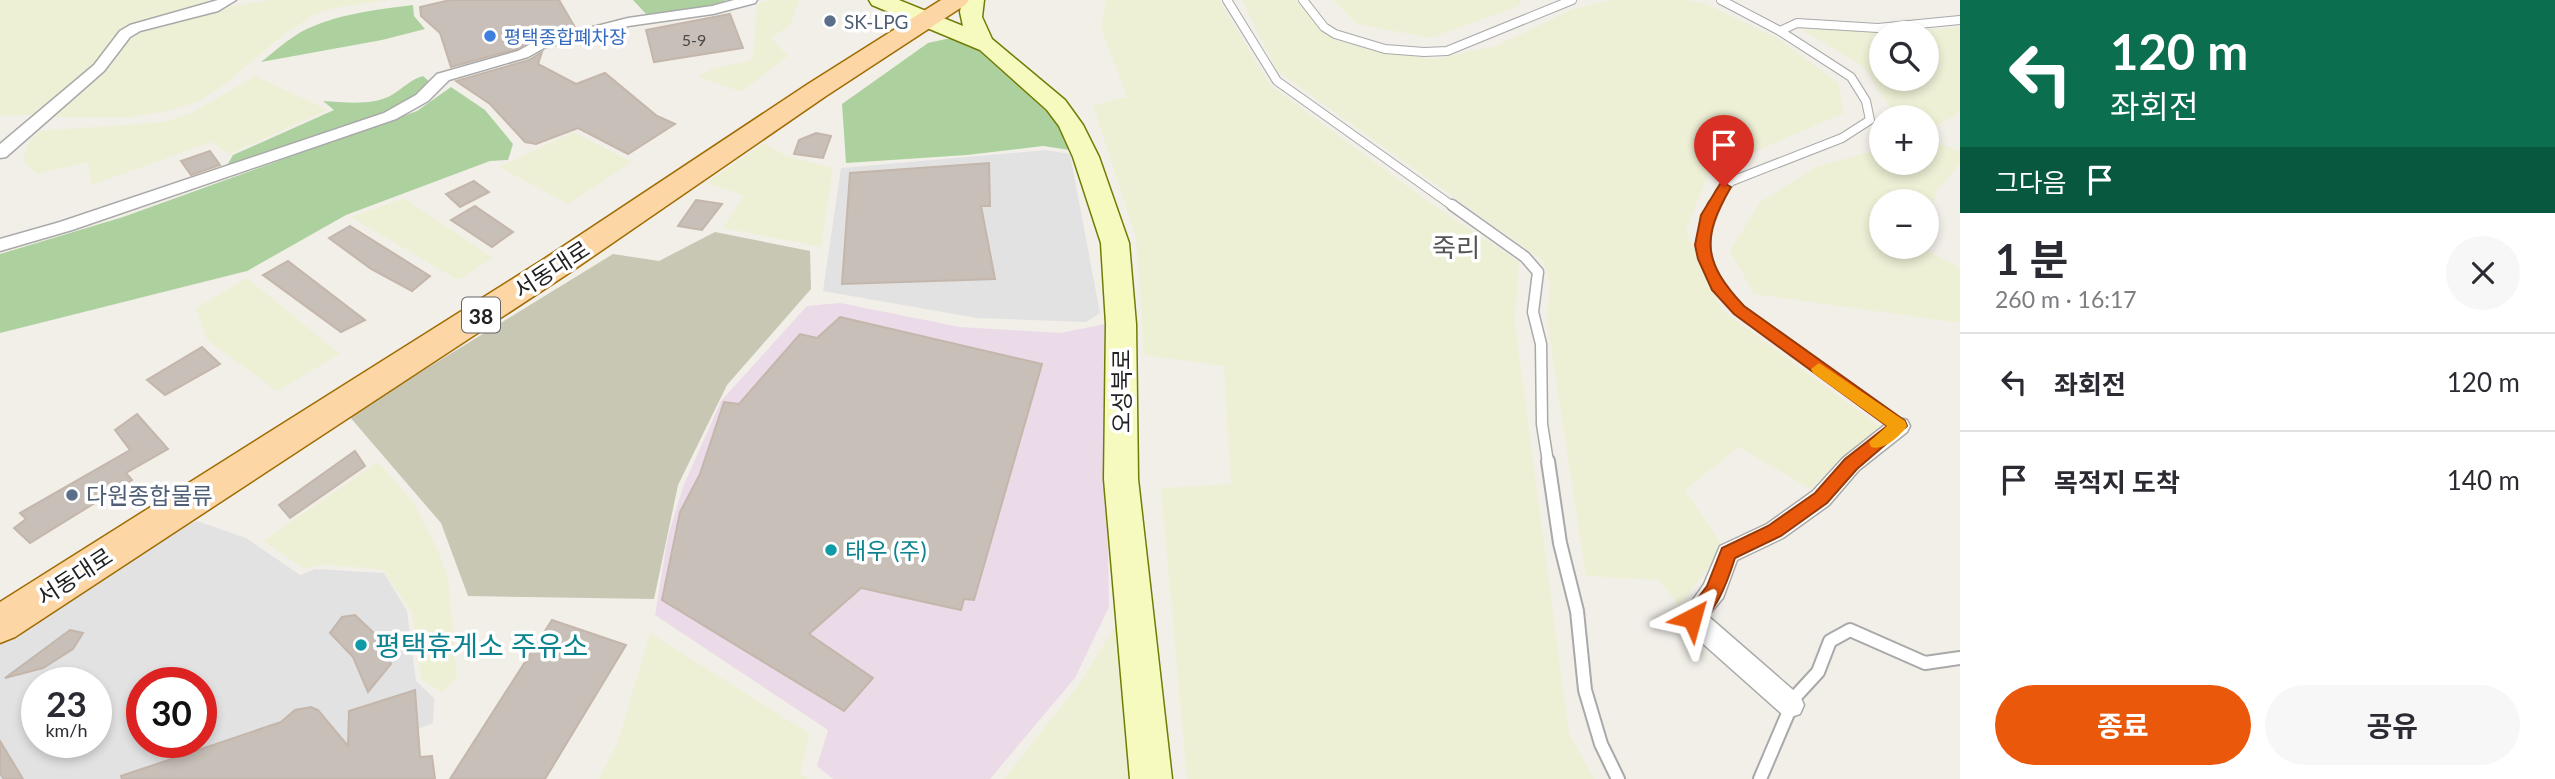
<!DOCTYPE html>
<html lang="ko">
<head>
<meta charset="utf-8">
<style>
	:root { --surface:#fff; --page:#f7f7f7; --text:#2b2b33; --muted:#7c7c81; --line:#e1e1e2; --accent:#ea580c }
	body { margin:0; font-family:Lato,"Noto Sans KR",sans-serif; background:var(--page); color:var(--text); height:100vh; display:flex; flex-direction:column; font-size:26px; white-space:nowrap }
	* { box-sizing:border-box; margin:0 }
	p { font-size:23px; color:var(--muted) }
	.icon { flex:none; width:38px; height:38px; fill:none; stroke:currentColor; stroke-width:2; stroke-linecap:round; stroke-linejoin:round }
	.map { position:relative; flex:1; overflow:hidden }
	.side { display:flex; flex-direction:column; background:var(--surface); width:595px }
	.side>* { flex:none }
	.top-card { background:#0b6e4f; color:#fff; overflow:hidden }
	.fabs { position:absolute; left:1869px; top:21px; display:grid; gap:14px }
	.fabs a { display:grid; place-items:center; width:70px; height:70px; border-radius:50%; background:var(--surface); box-shadow:0 4px 10px #0003; font-size:35px }
	.speed { position:absolute; left:21px; top:667px; display:flex; gap:14px; font-size:35px; font-weight:700; text-align:center }
	.speed>* { display:grid; place-content:center; width:91px; height:91px; border-radius:50%; background:var(--surface); box-shadow:0 4px 10px #0003; line-height:1 }
	.speed small { font-size:18px; font-weight:400 }
	.speed .limit { border:10px solid #d22; background:#fff; color:#111 }
	.pin { position:absolute; display:grid; place-items:center; width:60px; height:60px; color:#fff; margin:-72px -30px; border-radius:50% 50% 50% 0; rotate:-45deg; box-shadow:0 0 7px #0007 }
	.pin .icon { rotate:45deg }
	.me { position:absolute; width:77px; margin:-38px; rotate:39deg; stroke-linejoin:round; filter:drop-shadow(0 0 5px #0008) }
	.turn { display:flex; align-items:center; gap:24px; height:147px; padding:0 35px; font-size:32px }
	.turn .icon { width:91px; height:91px; stroke-width:2.5 }
	.turn b { display:block; font-size:49px; line-height:60px }
	.then { display:flex; align-items:center; height:66px; padding:0 35px; background:#0003; gap:14px; font-size:26px }
	.round { display:grid; place-items:center; flex:none; width:74px; height:74px; border-radius:37px; background:var(--page) }
	.overview { display:flex; align-items:center; justify-content:space-between; height:119px; padding:0 35px }
	h1 { font-size:42px; font-weight:700; line-height:52px }
	.action { display:flex; gap:14px; margin-top:auto; padding:14px 35px }
	.action a { flex:1; height:80px; border-radius:42px; background:var(--accent); color:#fff; font-size:28px; font-weight:700; line-height:80px; text-align:center }
	.action a+a { background:var(--page); color:var(--text) }
	ul { padding:0; list-style:none }
	li { display:flex; align-items:center; gap:21px; height:98px; padding:0 35px; border-top:2px solid var(--line) }
	li div { flex:1 }
	li b { display:block; font-size:26px }
	li em { font-style:normal }
	main { display:flex; flex:1; min-height:0 }
	.map>svg:first-child { display:block }
	.industrial { fill:#ebdbe8 }
	.construction { fill:#c7c7b4 }
	.farmland { fill:#eef0d5; fill-rule:evenodd }
	.forest { fill:#add19e }
	.parking { fill:#e2e2e2; fill-rule:evenodd }
	.building { fill:#c7bfb8; stroke:#c4b6ab; stroke-width:2 }
	.lines { fill:none; stroke-linecap:round; stroke-linejoin:round }
	.lane-far2-casing { stroke:#a9a9a9; stroke-width:10 }
	.lane-far1-casing { stroke:#a9a9a9; stroke-width:13 }
	.lane-casing { stroke:#a9a9a9; stroke-width:16 }
	.street-casing { stroke:#a9a9a9; stroke-width:3 }
	.secondary-casing { stroke:#707d05; stroke-width:3 }
	.primary-casing { stroke:#a06b00; stroke-width:3 }
	.lane-far2 { stroke:#fff; stroke-width:8 }
	.lane-far1 { stroke:#fff; stroke-width:10 }
	.lane { stroke:#fff; stroke-width:12 }
	.street { fill:#fff; fill-rule:evenodd }
	.secondary { fill:#f7fabf; fill-rule:evenodd }
	.primary { fill:#fcd6a4; fill-rule:evenodd }
	.route { fill:#ea580c; stroke:#983908; stroke-width:2 }
	.slow { fill:#f59e0b }
	.service-dot { fill:#5c6f8a; stroke:#fff; stroke-width:2.5 }
	.shop-dot { fill:#3f7fe0; stroke:#fff; stroke-width:2.5 }
	.culture-dot { fill:#0f9aa8; stroke:#fff; stroke-width:2.5 }
	.labels { text-anchor:middle; dominant-baseline:central; stroke-width:7; stroke-linejoin:round; paint-order:stroke }
	.far-number-label { font-size:16px; fill:#4b4948 }
	.far-service-label { font-size:19px; fill:#4e5e75; stroke:#fff; text-anchor:start }
	.far-shop-label { font-size:19px; fill:#366cbe; stroke:#fff; text-anchor:start }
	.shield { fill:#fff; stroke:#646464; stroke-width:2 }
	.shield-label { font-size:21px; font-weight:bold; fill:#222 }
	.street-label { font-size:23px; fill:#222; stroke:#fff }
	.service-label { font-size:23px; fill:#4e5e75; stroke:#fff; text-anchor:start }
	.culture-label { font-size:23px; fill:#0d838f; stroke:#fff; text-anchor:start }
	.quarter-label { font-size:26px; fill:#555; stroke:#fff }
	.near-culture-label { font-size:28px; fill:#0d838f; stroke:#fff; text-anchor:start }
</style>
</head>
<body>
<main>
<div class="map">
<svg width="1960" height="779" viewBox="0 0 1960 779">
	<rect width="100%" height="100%" fill="#f2efe9"/>
	<path class="industrial" d="M840 303 960 327 1060 333 1110 323 1105 374 1109 607 1075 678 990 779H833L817 766 828 730 655 615 668 536 683 487 721 401 807 306Z"/>
	<path class="construction" d="M715 232 810 251 811 289 727 385 678 485 654 599 468 596 441 523 349 416 613 254 659 261Z"/>
	<g class="farmland">
		<path d="M0 0H222L134 25 94 67 32 115 0 116Z"/>
		<path d="M270 0H389L335 8 315 14 286 33 221 87 197 102 164 112 129 117H52L137 31 228 7Z"/>
		<path d="M769 0H800L790 25 771 38 788 56 741 92 699 77 711 69 748 61 753 58 757 4Z"/>
		<path d="M1106 0H1219L1270 85 1423 198 1519 262 1515 323 1569 734 1594 779H1187L1161 488 1231 484 1224 366 1144 355 1136 237 1093 105 1127 97 1101 29Z"/>
		<path d="M1242 0H1296L1333 39 1383 53 1435 59 1496 46 1573 9 1612 0H1687L1706 4 1779 39 1838 83 1844 113 1710 171 1686 230 1722 310 1879 426 1810 489 1739 447 1685 490 1724 548 1679 605 1659 580 1586 576 1547 321 1550 283 1543 261 1276 70Z"/>
		<path d="M1333 0H1520L1521 5 1431 38 1357 24Z"/>
		<path d="M1960 27V112L1927 132V117H1892V110L1864 67 1801 29 1904 31ZM1881 33H1927V79H1881Z"/>
		<path d="M255 76 328 110 229 154 211 142 92 185 88 162 37 174 23 162 28 143 40 131 164 122 192 113Z"/>
		<path d="M573 132 632 162 568 204 499 167Z"/>
		<path d="M1927 139 1960 151V163L1935 193 1927 247V201H1881V247H1927V250L1960 268V323L1754 294 1730 251 1760 202 1818 166 1881 149V163H1927Z"/>
		<path d="M764 143 786 156 833 168 821 247 723 228 744 195 706 183Z"/>
		<path d="M404 198 493 258 458 280 351 217Z"/>
		<path d="M247 278 340 354 277 391 207 340 196 308Z"/>
		<path d="M378 462 414 503 439 553 448 579 457 678 442 692 421 679 412 613 383 570 322 564 305 569 263 541Z"/>
		<path d="M1120 618 1134 779H1004L1080 683Z"/>
		<path d="M650 633 810 734 800 773 808 779H599L618 742Z"/>
	</g>
	<g class="forest">
		<path d="M633 0H727L709 6 647 15Z"/>
		<path d="M413 5 414 16 425 29 382 40 261 62C274 52 287 40 301 32 335 14 375 10 413 5Z"/>
		<path d="M946 39H962L980 46 1060 123 1070 150 1043 146 967 155 846 163 842 104 928 43Z"/>
		<path d="M423 76 431 83 420 95 391 113 225 169 233 155 334 110 323 101C344 102 370 106 390 96 401 90 411 79 423 76Z"/>
		<path d="M451 87 485 110 513 144 508 160 490 161 346 215 247 271 0 333V254L123 217 417 111Z"/>
	</g>
	<g class="parking">
		<path d="M1046 150 1070 154 1100 313 1086 322 977 318 823 291 841 168Z"/>
		<path d="M197 521 246 538 300 575 315 569 384 573 407 611 416 681 434 698 433 723 295 779H0V645L162 535ZM37 682H96V742H37ZM142 682H201V742H142Z"/>
	</g>
	<g class="building">
		<path d="M450 0H559L576 29 533 39 517 49 451 67 440 33 421 16 420 7Z"/>
		<path d="M730 14 743 48 654 62 646 30Z"/>
		<path d="M542 52 538 64 576 84 605 73 657 116 675 124 628 154 578 128 536 144 525 142 490 104 456 81 529 60Z"/>
		<path d="M816 133 831 136 823 158 794 154 799 140Z"/>
		<path d="M210 151 220 165 191 175 181 161Z"/>
		<path d="M989 163 990 206H981L995 279 842 284 850 173Z"/>
		<path d="M474 181 489 192 460 207 446 194Z"/>
		<path d="M696 200 722 204 702 230 678 226Z"/>
		<path d="M475 206 513 232 492 247 451 220Z"/>
		<path d="M350 226 430 276 412 291 371 269 329 238Z"/>
		<path d="M288 261 365 320 341 332 263 275Z"/>
		<path d="M840 317 1042 364 974 600 964 599 961 610 861 588 809 634 873 678 844 711 662 600 680 512 700 474 724 402 739 404 800 334 817 338Z"/>
		<path d="M202 347 220 364 165 395 147 380Z"/>
		<path d="M137 414 168 449 126 473 132 480 30 543 14 528 26 519 20 513 130 450 115 430Z"/>
		<path d="M355 451 365 466 290 518 279 505Z"/>
		<path d="M355 615 375 634 391 664 368 692 353 657 330 633 342 617Z"/>
		<path d="M552 620 626 645 545 779H450Z"/>
		<path d="M70 630 83 633 73 649 43 668 5 678Z"/>
		<path d="M415 690 420 757 432 756 435 779H122L121 776 281 722 295 710 311 707 318 710 348 746 349 711Z"/>
		<path d="M0 741 23 779H4L0 774Z"/>
	</g>
	<g class="lines">
		<g class="lane-far2-casing">
			<g id="lane-far2">
				<path d="M1227 0 1277 81 1454 207"/>
				<path d="M1303 0 1324 27 1335 34 1385 49 1424 52 1447 51 1572 0"/>
				<path d="M1780 31 1797 23 1878 28 1960 20"/>
				<path d="M1712 207 1720 191 1732 181 1842 138 1870 120 1866 101 1851 77 1780 31 1721 0"/>
			</g>
		</g>
		<g class="lane-far1-casing">
			<g id="lane-far1">
				<path d="M1452 205 1525 257 1538 272 1533 312 1541 344 1542 424 1548 462"/>
				<path d="M1713 205C1695 250 1708 276 1739 310L1899 426"/>
			</g>
		</g>
		<g class="lane-casing">
			<g id="lane">
				<path d="M1548 461 1560 543 1577 611 1585 690 1601 744 1618 779"/>
				<path d="M1760 779 1795 697 1818 672 1830 641 1850 630 1925 663 1960 658"/>
			</g>
		</g>
		<g class="street-casing">
			<g id="street">
				<path d="M218 0H236L218 11 140 31 130 37 104 71 6 157 0 158V144L94 65 120 31 130 25Z"/>
				<path d="M734 0H757L755 3 713 14 628 26 544 48 528 57 449 80 428 101 396 119 72 230 0 251V239L60 222 384 113 416 95 437 74 518 51 534 42 628 18 712 6Z"/>
				<path d="M1899 418 1907 420 1910 426 1907 432 1859 470 1829 505 1783 538 1737 560 1723 598 1708 616 1800 696 1804 705 1800 714 1791 717 1782 714 1683 626 1680 618 1704 584 1720 546 1767 524 1813 491 1843 458 1891 420Z"/>
			</g>
		</g>
		<g class="secondary-casing">
			<path id="secondary" d="M869 0H899L963 26 960 12 962 0H984L982 17 992 39 1065 100 1083 125 1099 157 1129 243 1136 324 1138 479 1172 779H1130L1104 479 1106 324 1101 243 1073 157 1059 126 1047 110 980 50 872 5Z"/>
		</g>
		<g class="primary-casing">
			<path id="primary" d="M941 0H969L965 5 826 96 566 275 15 637 0 643V602L544 259 808 84Z"/>
		</g>
		<use href="#lane-far2" class="lane-far2"/>
		<use href="#lane-far1" class="lane-far1"/>
		<use href="#lane" class="lane"/>
		<use href="#street" class="street"/>
		<use href="#secondary" class="secondary"/>
		<use href="#primary" class="primary"/>
	</g>
	<path class="route" d="M1724 183 1731 187C1701 239 1703 262 1744 306L1905 421 1907 426 1857 469 1827 503 1781 536 1735 558C1728 580 1715 618 1692 627L1686 624 1683 618 1707 586 1722 548 1768 526 1815 493 1845 459 1887 426 1734 314 1712 290 1698 259 1695 245 1701 215 1720 184Z"/>
	<path class="slow" d="M1819 363 1905 421 1907 426C1900 436 1884 451 1871 447L1869 442 1887 426 1813 373 1811 369Z"/>
	<g class="service-dot">
		<circle cx="830" cy="21" r="7"/>
		<circle cx="72" cy="495" r="7"/>
	</g>
	<circle class="shop-dot" cx="490" cy="36" r="7"/>
	<g class="culture-dot">
		<circle cx="831" cy="550" r="7"/>
		<circle cx="361" cy="645" r="7"/>
	</g>
	<g class="labels">
		<g class="far-number-label">
			<text x="694" y="39">5-9</text>
		</g>
		<g class="far-service-label">
			<text x="844" y="21">SK-LPG</text>
		</g>
		<g class="far-shop-label">
			<text x="504" y="36">평택종합폐차장</text>
		</g>
		<rect class="shield" x="462" y="297.5" width="38" height="35" rx="5"/>
		<g class="shield-label">
			<text x="481" y="315">38</text>
		</g>
		<g class="street-label">
			<text transform="translate(551 269) rotate(-33)">서동대로</text>
			<text transform="translate(1121 391) rotate(-90)">오성북로</text>
			<text transform="translate(74 576) rotate(-33)">서동대로</text>
		</g>
		<g class="service-label">
			<text x="86" y="495">다원종합물류</text>
		</g>
		<g class="culture-label">
			<text x="845" y="550">태우 (주)</text>
		</g>
		<g class="quarter-label">
			<text x="1456" y="247">죽리</text>
		</g>
		<g class="near-culture-label">
			<text x="375" y="645">평택휴게소 주유소</text>
		</g>
	</g>
</svg>
<div class="fabs">
<a><svg class="icon" aria-label="search" viewBox="0 0 24 24"><circle cx="10" cy="10" r="6"/><path d="M15 15l6 6"/></svg></a>
<a>+</a>
<a>−</a>
</div>
<div class="speed"><div>23<small>km/h</small></div><div class="limit">30</div></div>
<div class="pin" style="left:1724px;top:187px;background:#d93025"><svg class="icon" aria-label="arrive" viewBox="0 0 24 24"><path d="M6 21V4h12l-3 4 3 4H6"/></svg></div>
<svg class="me" style="left:1692px;top:618px" viewBox="-20 -20 40 40"><path d="M0-17L14 15 0 8-14 15z" fill="#ea580c" stroke="#fff" stroke-width="4"/></svg>
</div>
<section class="side">
<div class="top-card">
<div class="turn"><svg class="icon" aria-label="left" viewBox="0 0 24 24"><path d="M17 20v-9H6M10 6l-5 5 5 5"/></svg><div><b>120 m</b>좌회전</div></div>
<div class="then">그다음<svg class="icon" aria-label="arrive" viewBox="0 0 24 24"><path d="M6 21V4h12l-3 4 3 4H6"/></svg></div>
</div>
<div class="overview"><div><h1>1 분</h1><p>260 m · 16:17</p></div><a class="round"><svg class="icon" aria-label="close" viewBox="0 0 24 24"><path d="M6 6l12 12M18 6L6 18"/></svg></a></div>
<ul>
<li><svg class="icon" aria-label="left" viewBox="0 0 24 24"><path d="M17 20v-9H6M10 6l-5 5 5 5"/></svg><div><b>좌회전</b></div><em>120 m</em></li>
<li><svg class="icon" aria-label="arrive" viewBox="0 0 24 24"><path d="M6 21V4h12l-3 4 3 4H6"/></svg><div><b>목적지 도착</b></div><em>140 m</em></li>
</ul>
<div class="action"><a>종료</a><a>공유</a></div>
</section>
</main>
</body>
</html>
